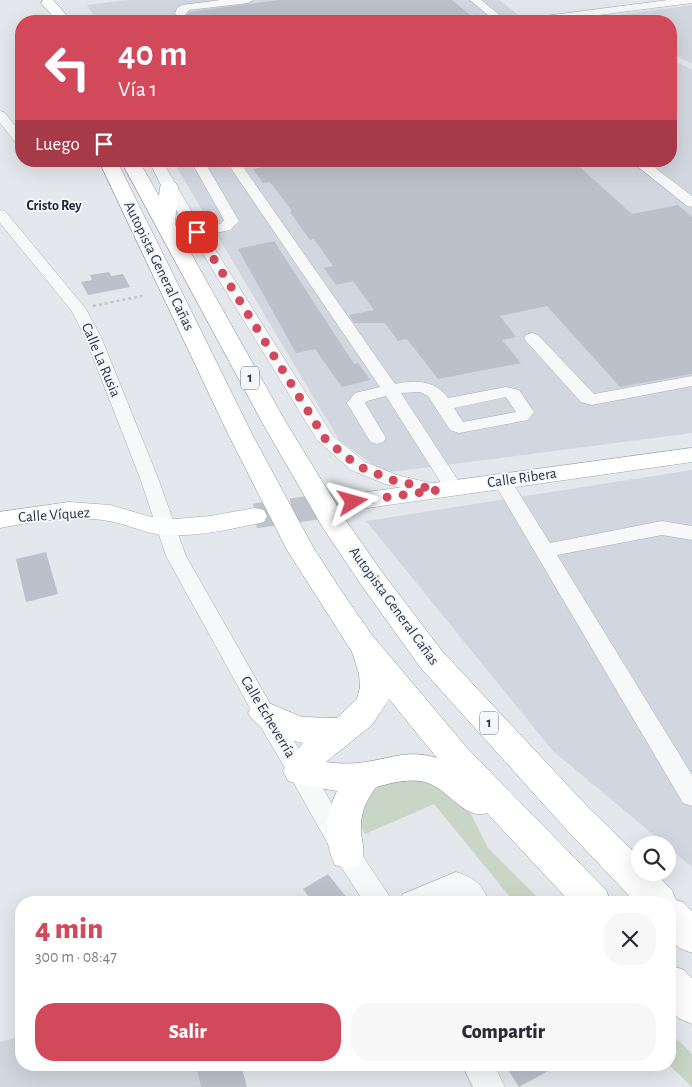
<!DOCTYPE html>
<html lang="es">
<head>
<meta charset="utf-8">
<style>
	:root { --surface:#fff; --page:#f7f7f7; --text:#2b2b33; --muted:#7c7c81; --accent:#d1495b }
	body { margin:0; font-family:"Alegreya Sans",sans-serif; background:var(--page); color:var(--text); height:100vh; display:flex; flex-direction:column; font-size:19px; white-space:nowrap }
	* { box-sizing:border-box; margin:0 }
	p { font-size:16px; color:var(--muted) }
	.icon { flex:none; width:28px; height:28px; fill:none; stroke:currentColor; stroke-width:2; stroke-linecap:round; stroke-linejoin:round }
	.map { position:relative; flex:1; overflow:hidden }
	.panel { position:absolute; left:15px; top:896px; width:661px; height:175px; display:flex; flex-direction:column; background:var(--surface); border-radius:20px; box-shadow:0 5px 20px #0002 }
	.panel>* { flex:none }
	.top-card { position:absolute; left:15px; top:15px; width:662px; height:152px; border-radius:20px; box-shadow:0 5px 20px #0002; background:#d1495b; color:#fff; overflow:hidden }
	.buttons { position:absolute; left:631px; top:836px; display:grid; gap:10px }
	.buttons a { display:grid; place-items:center; width:45px; height:45px; border-radius:50%; background:var(--surface); box-shadow:0 5px 20px #0002; font-size:25px }
	.pin { position:absolute; display:grid; place-items:center; width:42px; height:42px; color:#fff; margin:-21px; border-radius:10px; box-shadow:0 2px 8px #0006 }
	.me { position:absolute; width:55px; margin:-28px; rotate:82deg; stroke-linejoin:round; filter:drop-shadow(0 0 4px #0008) }
	.turn { display:flex; align-items:center; gap:18px; height:105px; padding:0 20px; font-size:22px }
	.turn .icon { width:65px; height:65px; stroke-width:2.5 }
	.turn b { display:block; font-size:35px; line-height:42px }
	.then { display:flex; align-items:center; height:48px; padding:0 20px; background:#0003; gap:10px; font-size:19px }
	.round { display:grid; place-items:center; flex:none; width:52px; height:52px; border-radius:20px; background:var(--page) }
	.head { display:flex; align-items:center; justify-content:space-between; height:85px; padding:0 20px }
	h1 { font-size:30px; font-weight:800; line-height:38px; color:var(--accent) }
	.action { display:flex; gap:10px; margin-top:auto; padding:10px 20px }
	.action a { flex:1; height:58px; border-radius:20px; background:var(--accent); color:#fff; font-size:20px; font-weight:800; line-height:58px; text-align:center }
	.action a+a { background:var(--page); color:var(--text) }
	.map>svg:first-child { display:block }
	.built { fill:#d2d6de }
	.green { fill:#c9d6c5 }
	.building { fill:#bbc0ca }
	.lines { fill:none; stroke-linecap:round; stroke-linejoin:round }
	.major-tunnel { stroke:#bfc3cb; stroke-width:25; stroke-dasharray:25 12; stroke-linecap:butt }
	.minor-casing { stroke:#a9aeb7; stroke-width:1 }
	.major-casing { stroke:#a3abb8; stroke-width:1 }
	.highway-casing { stroke:#8b94a3; stroke-width:1 }
	.path { stroke:#c2c5cb; stroke-width:2.5; stroke-dasharray:3 3; stroke-linecap:butt }
	.minor { fill:#f7f8fa; fill-rule:evenodd }
	.major { fill:#fff; fill-rule:evenodd }
	.highway { fill:#fff; fill-rule:evenodd }
	.route { stroke:#d1495b; stroke-width:9; stroke-dasharray:0 16.2 }
	.labels { text-anchor:middle; dominant-baseline:central; stroke-width:4; stroke-linejoin:round; paint-order:stroke }
	.far-neighbourhood-label { font-size:14px; font-weight:bold; fill:#1d2536; stroke:#f4f6f9 }
	.shield { fill:#f4f6f9; stroke:#676e7b; stroke-width:1 }
	.shield-label { font-size:14px; font-weight:bold; fill:#2b3445 }
	.street-label { font-size:15px; fill:#2b3445; stroke:#f4f6f9 }
</style>
</head>
<body>
<div class="map">
<svg width="692" height="1087" viewBox="0 0 692 1087">
	<rect width="100%" height="100%" fill="#e4e7ec"/>
	<g class="built">
		<path d="M127 0H499L522 18 498 21H97L87 5Z"/>
		<path d="M692 5V64L671 53V21H609L602 17Z"/>
		<path d="M671 59 692 70V433L384 473 339 440 173 161H671Z"/>
		<path d="M692 470V867L553 751 366 521Z"/>
		<path d="M21 1036V1065H196L201 1087H0V1042Z"/>
	</g>
	<g class="green">
		<path d="M398 780 435 781 467 806 488 848 542 902H514L434 804 365 834 359 823C368 793 366 789 398 780Z"/>
		<path d="M670 1032 692 1054V1087L669 1065Z"/>
	</g>
	<g class="building">
		<path d="M279 0H452L470 15 459 16 453 21H182L181 19 190 12Z"/>
		<path d="M267 161H573L632 214 678 205 692 217V374L620 387 547 306 500 316 516 337 502 340 521 363 438 379 407 339 398 341 385 323H354L349 315 374 310 353 281 336 285 324 268 333 266 314 239 310 240 290 212 292 211 270 182 263 183 253 169 271 166Z"/>
		<path d="M274 241 354 364 358 363 370 380 342 387 315 349 296 353 238 249Z"/>
		<path d="M109 272 111 276 123 274 130 287 88 295 81 282 92 280 90 275Z"/>
		<path d="M46 552 58 594 26 602 16 559Z"/>
		<path d="M328 874 350 902H313L303 889Z"/>
		<path d="M196 1065H241L247 1087H201Z"/>
		<path d="M505 1065H559L519 1087Z"/>
	</g>
	<g class="lines">
		<path class="major-tunnel" d="M255 516 353 502"/>
		<g class="minor-casing">
			<g id="minor">
				<path d="M221 0H253L248 3 189 10 184 16 180 17 175 14 177 8 182 5Z"/>
				<path d="M470 0H481L507 21H455L460 18 488 15Z"/>
				<path d="M668 0H692V3L552 21H525L530 18Z"/>
				<path d="M0 111 4 112 21 133V143H16L0 123Z"/>
				<path d="M149 161H162L201 227 220 224 224 220 191 161H204L239 221 230 230 206 235 333 436 365 462 397 475 443 486 386 396 367 401 365 403 386 438 383 442 377 444 371 442 368 438 347 403 355 393 380 387 226 161H239L395 384C416 380 435 380 448 398L506 387 519 390 534 412 528 420 459 433 450 430 428 396 420 392 401 393 463 488 461 492 454 494 447 492 445 495 438 497 385 484 351 470 317 440 162 187ZM506 397 516 412 463 422 454 408Z"/>
				<path d="M631 161H646L692 196V207L687 206Z"/>
				<path d="M0 210 5 211 86 309 101 337 158 478 186 556 272 707 309 764 356 846 388 894 392 902H364L338 862 291 778 256 719 166 556 140 478 85 337 71 310 0 223Z"/>
				<path d="M532 333 538 335 594 394 692 376V386L592 405 581 402 526 341 524 338 526 335Z"/>
				<path d="M502 475 509 477 550 543 662 521 692 526V540L662 535 557 555 692 775V806L683 803 493 481 495 477Z"/>
				<path d="M456 872C474 877 483 885 489 902H461L456 896 441 902H399L403 894Z"/>
				<path d="M462 1065H494L505 1087H473Z"/>
			</g>
		</g>
		<g class="major-casing">
			<g id="major">
				<path d="M692 448V462L353 510 344 508 341 502 344 496 353 494Z"/>
				<path d="M69 502 110 505 151 517 176 519 210 516 255 508 264 510 267 516 264 522 255 524C225 530 195 537 165 535 145 534 128 524 109 521 73 515 36 521 0 528V512Z"/>
			</g>
		</g>
		<g class="highway-casing">
			<g id="highway">
				<path d="M43 0H53L72 21H57L41 3Z"/>
				<path d="M99 161H117L253 436 313 547 338 586 372 635 468 749 606 890 611 902H570L487 813C465 821 448 788 425 782 408 778 392 783 376 787 366 801 360 813 361 831 362 847 367 850 359 865L347 869 335 865C323 840 325 815 337 791L308 786 288 781 283 771 288 761 303 743C284 738 258 731 248 713L253 704 264 701 302 717 337 718 357 699 360 687 359 674 352 652 287 550 229 436ZM389 699 437 758C408 749 393 758 365 762 352 764 339 764 326 762L372 725Z"/>
				<path d="M121 161H139L159 196 160 187 162 183 169 181 176 183 178 187 175 225 287 424 347 522 382 572 442 651 588 807 640 858V872H654L672 890 676 900 683 902 692 911V953L679 948 670 939V902H635L564 827 420 667 362 586 323 528 263 424Z"/>
				<path d="M670 965 684 970 692 978V1024L678 1018 670 1010Z"/>
			</g>
		</g>
		<path class="path" d="M93 306 142 296"/>
		<use href="#minor" class="minor"/>
		<use href="#major" class="major"/>
		<use href="#highway" class="highway"/>
	</g>
	<g class="lines">
		<path class="route" d="M197 232 326 440 358 466 392 480 438 490 353 502"/>
	</g>
	<g class="labels">
		<g class="far-neighbourhood-label">
			<text x="54" y="206">Cristo Rey</text>
		</g>
		<g class="shield">
			<rect x="241" y="366.5" width="18" height="23" rx="4"/>
			<rect x="480" y="711.5" width="18" height="23" rx="4"/>
		</g>
		<g class="shield-label">
			<text x="250" y="378">1</text>
			<text x="489" y="723">1</text>
		</g>
		<g class="street-label">
			<text transform="translate(159 266) rotate(64)">Autopista General Cañas</text>
			<text transform="translate(101 360) rotate(67)">Calle La Rusia</text>
			<text transform="translate(522 478) rotate(-8)">Calle Ribera</text>
			<text transform="translate(54 515) rotate(-4)">Calle Víquez</text>
			<text transform="translate(394 606) rotate(54)">Autopista General Cañas</text>
			<text transform="translate(268 717) rotate(59)">Calle Echeverría</text>
		</g>
	</g>
</svg>
<div class="buttons">
<a><svg class="icon" aria-label="search" viewBox="0 0 24 24"><circle cx="10" cy="10" r="6"/><path d="M15 15l6 6"/></svg></a>
</div>
<div class="pin" style="left:197px;top:232px;background:#d93025"><svg class="icon" aria-label="arrive" viewBox="0 0 24 24"><path d="M6 21V4h12l-3 4 3 4H6"/></svg></div>
<svg class="me" style="left:353px;top:502px" viewBox="-20 -20 40 40"><path d="M0-17L14 15 0 8-14 15z" fill="#d1495b" stroke="#fff" stroke-width="4"/></svg>
<div class="top-card">
<div class="turn"><svg class="icon" aria-label="left" viewBox="0 0 24 24"><path d="M17 20v-9H6M10 6l-5 5 5 5"/></svg><div><b>40 m</b>Vía 1</div></div>
<div class="then">Luego<svg class="icon" aria-label="arrive" viewBox="0 0 24 24"><path d="M6 21V4h12l-3 4 3 4H6"/></svg></div>
</div>
<section class="panel">
<div class="head"><div><h1>4 min</h1><p>300 m · 08:47</p></div><a class="round"><svg class="icon" aria-label="close" viewBox="0 0 24 24"><path d="M6 6l12 12M18 6L6 18"/></svg></a></div>
<div class="action"><a>Salir</a><a>Compartir</a></div>
</section>
</div>
</body>
</html>
